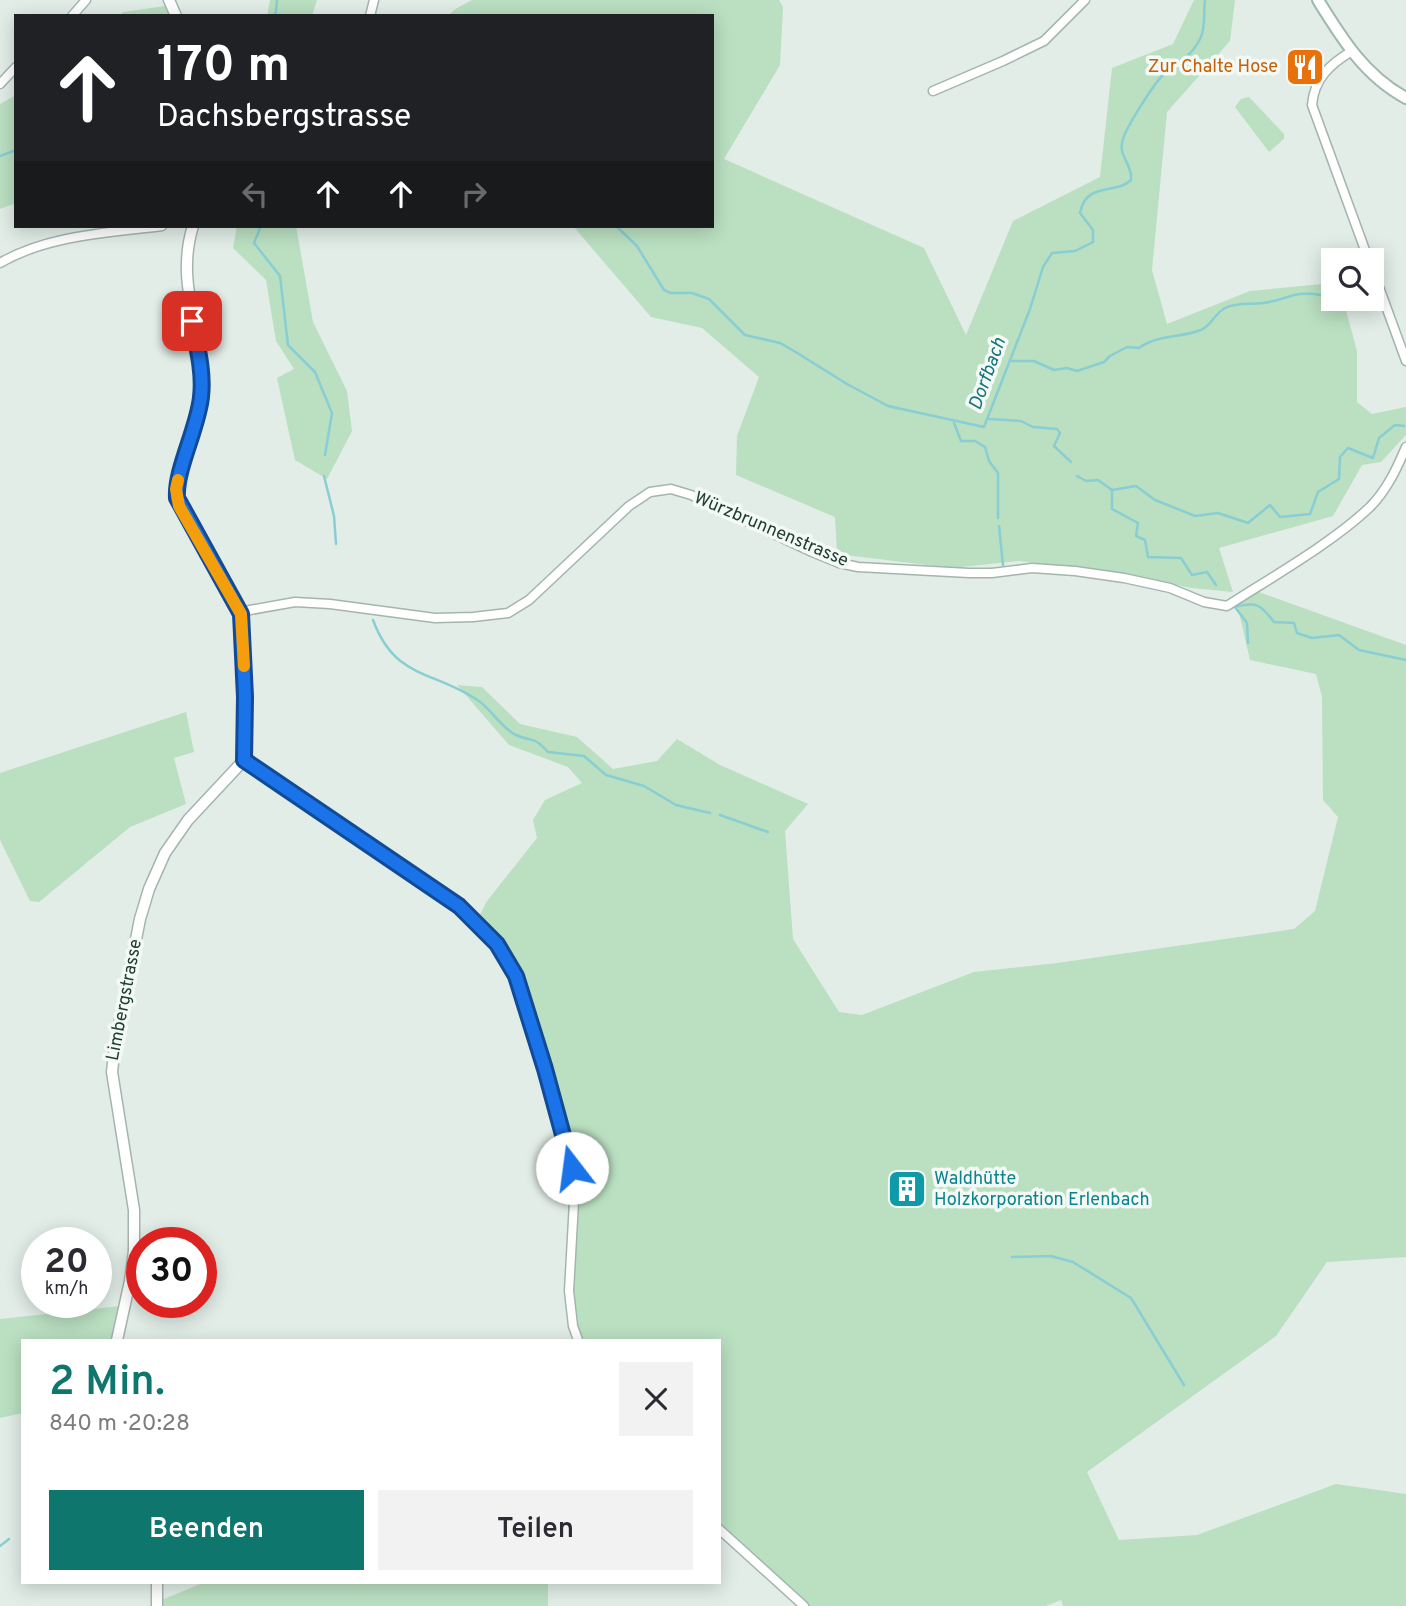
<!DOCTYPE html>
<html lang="de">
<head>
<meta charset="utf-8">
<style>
	:root { --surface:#fff; --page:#f2f2f3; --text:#2b2b33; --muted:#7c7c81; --accent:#0f766e }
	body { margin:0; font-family:Overpass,sans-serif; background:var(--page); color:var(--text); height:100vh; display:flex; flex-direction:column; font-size:26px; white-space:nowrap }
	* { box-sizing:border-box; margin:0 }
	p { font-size:23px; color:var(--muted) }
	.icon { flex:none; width:38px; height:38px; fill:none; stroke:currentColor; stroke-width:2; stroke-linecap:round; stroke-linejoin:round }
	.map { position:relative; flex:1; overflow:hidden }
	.side { position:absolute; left:21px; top:1339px; width:700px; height:245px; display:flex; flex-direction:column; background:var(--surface); border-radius:0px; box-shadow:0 4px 18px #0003 }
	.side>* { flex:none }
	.banner { position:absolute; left:14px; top:14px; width:700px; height:214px; border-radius:0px; box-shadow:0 4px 18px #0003; background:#202124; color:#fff; overflow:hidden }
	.controls { position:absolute; left:1321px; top:248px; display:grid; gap:14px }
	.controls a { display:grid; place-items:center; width:63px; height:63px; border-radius:0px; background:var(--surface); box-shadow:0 4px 18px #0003; font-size:35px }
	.speed { position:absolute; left:21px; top:1227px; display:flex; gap:14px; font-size:35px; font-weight:700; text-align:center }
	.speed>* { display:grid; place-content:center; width:91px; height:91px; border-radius:50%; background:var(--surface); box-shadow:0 4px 18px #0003; line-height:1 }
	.speed small { font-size:18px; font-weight:400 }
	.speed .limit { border:10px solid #d22; background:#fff; color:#111 }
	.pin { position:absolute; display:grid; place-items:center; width:60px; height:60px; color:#fff; margin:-30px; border-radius:14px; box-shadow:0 4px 10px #0006 }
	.me { position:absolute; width:77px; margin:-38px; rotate:345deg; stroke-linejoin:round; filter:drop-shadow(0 0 5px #0008) }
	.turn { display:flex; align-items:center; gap:24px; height:147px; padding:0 28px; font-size:32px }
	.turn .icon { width:91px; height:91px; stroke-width:2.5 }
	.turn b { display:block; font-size:49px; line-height:60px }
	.lanes { display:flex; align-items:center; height:66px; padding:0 28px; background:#0003; justify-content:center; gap:35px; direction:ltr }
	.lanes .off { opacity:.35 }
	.round { display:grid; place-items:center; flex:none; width:74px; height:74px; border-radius:0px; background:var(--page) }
	.headline { display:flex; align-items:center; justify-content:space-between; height:119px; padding:0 28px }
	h1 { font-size:42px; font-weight:600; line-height:52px; color:var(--accent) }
	.primary-button { display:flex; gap:14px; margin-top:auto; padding:14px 28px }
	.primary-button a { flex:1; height:80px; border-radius:0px; background:var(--accent); color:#fff; font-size:28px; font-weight:600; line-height:80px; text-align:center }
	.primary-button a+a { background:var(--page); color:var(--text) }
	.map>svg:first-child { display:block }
	.green { fill:#badfc1 }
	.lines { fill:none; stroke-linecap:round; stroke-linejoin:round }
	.stream { stroke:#88ced3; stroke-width:2.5 }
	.minor-casing { stroke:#a4b5ae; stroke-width:11 }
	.tertiary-casing { stroke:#a4b5ae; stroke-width:13 }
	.secondary-casing { stroke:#a0b9ae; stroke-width:14 }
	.minor { stroke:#fff; stroke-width:8 }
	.tertiary { stroke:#fff; stroke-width:10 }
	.secondary { stroke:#fff; stroke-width:10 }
	.route-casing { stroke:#114b97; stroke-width:18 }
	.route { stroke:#1a73e8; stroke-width:12 }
	.slow { stroke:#f59e0b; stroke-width:12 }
	.labels { text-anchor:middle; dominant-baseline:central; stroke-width:7; stroke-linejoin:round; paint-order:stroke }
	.food-label { font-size:18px; fill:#c56008; stroke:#f3f9f5; text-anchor:end }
	.street-label { font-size:18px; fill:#213e34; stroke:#f3f9f5 }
	.culture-label { font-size:18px; fill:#0d838f; stroke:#f3f9f5; text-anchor:start }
	.water-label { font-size:19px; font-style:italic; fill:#19747c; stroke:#f3f9f5 }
</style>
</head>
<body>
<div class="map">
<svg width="1406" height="1606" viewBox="0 0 1406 1606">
	<rect width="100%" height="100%" fill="#e2ede7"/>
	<g class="green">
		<path d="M270 0H317L312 16H267Z"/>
		<path d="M472 0H779L783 7 780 65 724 159 924 248 966 335 1013 221 1100 177 1112 68 1173 44 1194 0H1235L1230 41 1167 112 1152 270 1167 324 1250 291 1333 283 1334 299H1343L1357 351V402L1372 414 1406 407V435L1381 462 1362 465 1333 516 1219 548 1233 592 1192 588 1104 571 1019 561 952 568 837 554 835 517 736 475 737 436 759 377 702 328 651 317 573 226H712V16H447L457 8Z"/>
		<path d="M165 6 170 16H119L123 12Z"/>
		<path d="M16 95V203L0 209V104Z"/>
		<path d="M1249 97 1284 134V139L1269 152 1235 107 1241 99Z"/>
		<path d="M237 226H296L313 322 347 391 352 431 327 479 295 460 277 378 294 369 276 341 266 280 233 248Z"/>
		<path d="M1256 591 1406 645V1257L1327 1262 1276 1336 1087 1472 1119 1540 1197 1535 1336 1484 1406 1494V1606H1063L1061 1600 1046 1606H804L719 1525V1340H578L573 1326 566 1155 516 976 476 922 487 901 537 838 533 820 545 800 582 783 568 767 509 745 457 685 482 687 520 724 577 737 613 769 657 761 677 739 720 765 808 804 785 831 793 939 839 1012 862 1015 974 972 1057 963 1294 929 1315 911 1338 817 1323 800 1322 697 1316 674 1250 660 1237 604Z"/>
		<path d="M186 712 194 752 174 758 186 804 130 827 39 902 30 901 0 840V773Z"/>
		<path d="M121 1306 114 1340H23V1413L0 1418V1319Z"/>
		<path d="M205 1582H548V1606H157V1602Z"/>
	</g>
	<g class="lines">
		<g class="stream">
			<path d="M273 16 276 12 277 0"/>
			<path d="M0 156 16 150"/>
			<path d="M261 226 254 243 280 276 288 345 315 372 332 413 325 455"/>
			<path d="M616 226 637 246 664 290 671 293H692L709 299 745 335 780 343 794 351 847 384 888 406 984 427 1030 309 1043 267 1052 253 1075 251 1093 242V230L1080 213C1086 181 1116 195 1131 180 1133 164 1117 156 1123 139 1127 126 1153 85 1163 75 1178 60 1190 60 1201 37 1206 25 1203 13 1205 0"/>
			<path d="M1011 361H1034L1054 370 1067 368 1077 371 1104 362 1110 356 1127 347 1139 348C1155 335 1181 338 1201 330 1212 325 1215 313 1225 308 1238 302 1249 305 1263 303 1287 300 1294 290 1321 295"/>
			<path d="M989 419 1021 421 1033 427 1057 429 1060 433 1054 446 1071 462"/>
			<path d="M954 423 961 441H975L985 447 989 461 998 473V518"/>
			<path d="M324 476 334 516 336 544"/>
			<path d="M1077 476 1086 481 1098 480 1112 490 1136 486 1155 500 1195 516 1218 513 1248 523 1270 505 1280 517 1310 514 1318 492 1339 479 1340 457 1348 448 1373 458 1379 438 1395 425 1404 426"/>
			<path d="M1112 490V509L1138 523 1136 536 1145 540 1148 557 1181 558 1192 575 1207 572 1216 585"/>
			<path d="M999 526 1003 565"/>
			<path d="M373 620C395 679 431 670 476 699 491 708 501 728 516 735 534 743 532 735 548 752L584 756 606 775 644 786 676 805 710 813"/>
			<path d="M1248 643 1247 623 1235 607C1257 601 1261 605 1274 622L1294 623 1297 633 1312 638 1339 635 1359 650 1406 660"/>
			<path d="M720 815 768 832"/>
			<path d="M1012 1257 1051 1256 1073 1262 1131 1298 1184 1385"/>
			<path d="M0 1546 9 1539"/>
		</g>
		<g class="minor-casing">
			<g id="minor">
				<path d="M72 16 86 0"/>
				<path d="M370 16 374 0"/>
				<path d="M1352 51C1330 64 1314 79 1312 105L1369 261"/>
				<path d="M0 84 16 67"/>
				<path d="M933 91 1003 61 1044 41 1085 0"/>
				<path d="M0 263C48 235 108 233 162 226"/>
				<path d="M1372 268 1406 361"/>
				<path d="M241 614 250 610 295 602 330 604 435 618 473 617 508 613 529 600 629 506 650 492 671 489 691 495 812 552 839 563 858 567 969 573H992L1032 568 1075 571 1124 578 1170 588 1204 602 1227 606C1272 577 1332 543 1370 507 1387 490 1397 468 1406 447"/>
				<path d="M244 760 459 906 497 944 516 976 545 1069 575 1184 569 1291 573 1326 578 1340"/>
				<path d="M719 1529 804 1606"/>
			</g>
		</g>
		<g class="tertiary-casing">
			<g id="tertiary">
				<path d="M169 0 176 16"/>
				<path d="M117 1340 130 1281 134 1251V1210L112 1072 115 1045 140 919 149 889 165 853 188 820 244 760 245 697 241 614 177 498C175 468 199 428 201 395 206 336 174 286 193 226"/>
				<path d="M157 1606V1582"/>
			</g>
		</g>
		<g class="secondary-casing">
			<path id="secondary" d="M1318 0C1342 39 1365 76 1406 98"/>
		</g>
		<use href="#minor" class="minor"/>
		<use href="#tertiary" class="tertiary"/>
		<use href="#secondary" class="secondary"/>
	</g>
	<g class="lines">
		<g class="route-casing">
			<path id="route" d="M192 321C197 346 204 372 201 397 198 428 175 470 177 498L241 614 245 697 244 760 459 906 497 944 516 976 545 1069 572 1168"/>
		</g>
		<use href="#route" class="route"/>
		<path class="slow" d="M178 480 176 489 179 506 241 614 244 666"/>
	</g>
	<defs>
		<g id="restaurant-square" transform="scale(2.0125)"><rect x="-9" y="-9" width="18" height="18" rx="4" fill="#e8710a" stroke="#f3f9f5"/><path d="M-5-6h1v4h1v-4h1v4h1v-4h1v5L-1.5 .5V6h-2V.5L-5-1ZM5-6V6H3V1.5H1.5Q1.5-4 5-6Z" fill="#fff"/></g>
		<g id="building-square" transform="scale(2.0125)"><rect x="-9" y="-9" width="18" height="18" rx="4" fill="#0f9aa8" stroke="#f3f9f5"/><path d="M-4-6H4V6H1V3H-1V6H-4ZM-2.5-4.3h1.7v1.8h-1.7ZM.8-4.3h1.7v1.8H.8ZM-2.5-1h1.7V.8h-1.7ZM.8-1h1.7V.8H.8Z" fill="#fff"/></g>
	</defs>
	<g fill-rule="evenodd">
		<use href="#restaurant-square" x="1305" y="67"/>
		<use href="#building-square" x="907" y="1189"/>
	</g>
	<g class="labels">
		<g class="food-label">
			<text x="1278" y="67">Zur Chalte Hose</text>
		</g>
		<g class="street-label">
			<text transform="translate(771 530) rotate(23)">Würzbrunnenstrasse</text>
			<text transform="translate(125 1000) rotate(-79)">Limbergstrasse</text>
		</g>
		<g class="culture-label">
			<text x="934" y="1179">Waldhütte<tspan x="934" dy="21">Holzkorporation Erlenbach</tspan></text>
		</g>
		<g class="water-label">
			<text transform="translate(988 374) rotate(-70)">Dorfbach</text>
		</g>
	</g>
</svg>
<div class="controls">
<a><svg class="icon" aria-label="search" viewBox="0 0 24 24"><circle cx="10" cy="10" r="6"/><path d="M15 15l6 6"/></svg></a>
</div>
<div class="speed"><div>20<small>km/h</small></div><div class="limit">30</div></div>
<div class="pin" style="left:192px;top:321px;background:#d93025"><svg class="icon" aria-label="arrive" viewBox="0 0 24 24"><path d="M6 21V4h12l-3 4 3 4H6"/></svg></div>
<svg class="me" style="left:572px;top:1168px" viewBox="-20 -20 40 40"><circle r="19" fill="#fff"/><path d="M0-13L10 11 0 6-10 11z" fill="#1a73e8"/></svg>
<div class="banner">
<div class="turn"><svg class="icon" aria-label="ahead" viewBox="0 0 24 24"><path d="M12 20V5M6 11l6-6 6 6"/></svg><div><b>170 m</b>Dachsbergstrasse</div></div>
<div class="lanes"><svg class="icon off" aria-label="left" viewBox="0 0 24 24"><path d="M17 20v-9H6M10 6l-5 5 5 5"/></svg><svg class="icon" aria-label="ahead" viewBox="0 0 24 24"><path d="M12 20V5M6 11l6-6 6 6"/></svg><svg class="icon" aria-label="ahead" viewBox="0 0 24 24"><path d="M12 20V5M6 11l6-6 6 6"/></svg><svg class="icon off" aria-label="right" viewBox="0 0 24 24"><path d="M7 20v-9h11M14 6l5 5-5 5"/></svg></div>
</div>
<section class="side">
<div class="headline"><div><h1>2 Min.</h1><p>840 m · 20:28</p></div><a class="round"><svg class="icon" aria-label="close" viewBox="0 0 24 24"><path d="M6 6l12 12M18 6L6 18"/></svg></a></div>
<div class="primary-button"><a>Beenden</a><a>Teilen</a></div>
</section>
</div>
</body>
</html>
